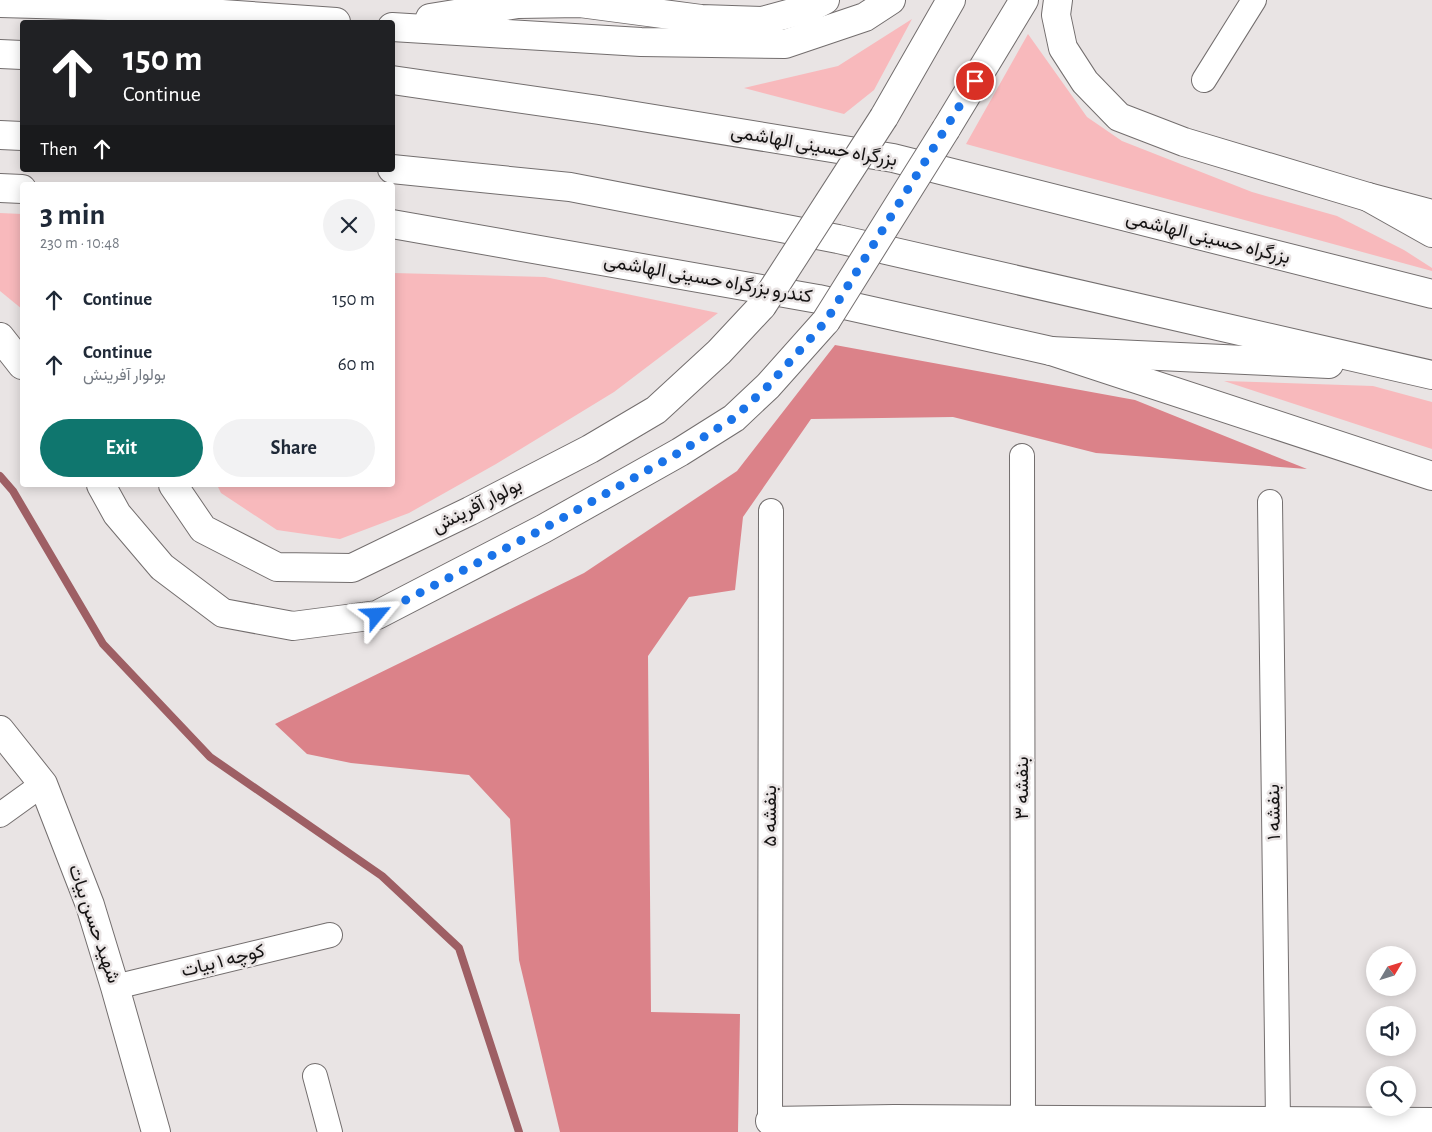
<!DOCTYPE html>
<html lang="en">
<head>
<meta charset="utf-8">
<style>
	:root { --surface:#fff; --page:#f2f2f3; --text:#1f2937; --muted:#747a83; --accent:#0f766e }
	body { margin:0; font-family:"Alegreya Sans",Vazirmatn,sans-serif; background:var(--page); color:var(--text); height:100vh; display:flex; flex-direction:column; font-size:19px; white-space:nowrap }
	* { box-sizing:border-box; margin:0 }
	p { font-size:16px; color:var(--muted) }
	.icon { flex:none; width:28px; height:28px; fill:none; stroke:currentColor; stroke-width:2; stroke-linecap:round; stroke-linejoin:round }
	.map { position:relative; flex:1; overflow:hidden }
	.drawer { position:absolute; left:20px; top:182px; width:375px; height:305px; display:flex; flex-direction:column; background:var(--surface); border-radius:5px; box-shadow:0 2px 12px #0003 }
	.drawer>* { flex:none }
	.guide { position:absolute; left:20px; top:20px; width:375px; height:152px; border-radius:5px; box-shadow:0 2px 12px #0003; background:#202124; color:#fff; overflow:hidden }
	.needle { width:32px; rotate:52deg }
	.tools { position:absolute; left:1366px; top:946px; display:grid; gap:10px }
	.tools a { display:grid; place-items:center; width:50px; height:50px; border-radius:50%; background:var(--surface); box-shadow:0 2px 12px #0003; font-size:25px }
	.pin { position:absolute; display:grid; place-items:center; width:42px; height:42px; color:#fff; margin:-21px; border:2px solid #fff; border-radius:50%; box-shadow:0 1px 5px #0007 }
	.me { position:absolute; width:55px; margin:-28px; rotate:63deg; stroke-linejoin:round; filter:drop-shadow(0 0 4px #0008) }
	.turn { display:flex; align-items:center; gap:18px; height:105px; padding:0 20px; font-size:22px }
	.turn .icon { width:65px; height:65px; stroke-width:2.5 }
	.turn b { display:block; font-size:35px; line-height:42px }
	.then { display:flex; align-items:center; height:48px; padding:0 20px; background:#0003; gap:10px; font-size:19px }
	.round { display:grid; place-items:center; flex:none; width:52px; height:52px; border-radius:26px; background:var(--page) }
	.head { display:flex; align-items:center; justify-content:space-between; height:85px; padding:0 20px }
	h1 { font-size:30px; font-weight:700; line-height:38px }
	.button { display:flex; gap:10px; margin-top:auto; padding:10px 20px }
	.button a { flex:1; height:58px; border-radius:30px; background:var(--accent); color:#fff; font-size:20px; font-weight:700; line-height:58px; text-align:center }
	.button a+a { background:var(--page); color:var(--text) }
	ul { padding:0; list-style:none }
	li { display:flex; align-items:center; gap:15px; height:65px; padding:0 20px }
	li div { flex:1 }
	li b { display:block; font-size:19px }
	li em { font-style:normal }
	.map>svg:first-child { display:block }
	.green { fill:#f8b9bc }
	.forest { fill:#db8289 }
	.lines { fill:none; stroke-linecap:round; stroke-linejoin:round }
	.stream { stroke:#9e5f64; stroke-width:8 }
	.street-casing { stroke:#736e6e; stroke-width:26 }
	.secondary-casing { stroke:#736e6e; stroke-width:30 }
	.primary-casing { stroke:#736e6e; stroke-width:30 }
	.highway-casing { stroke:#736e6e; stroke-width:30 }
	.street { stroke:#fff; stroke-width:24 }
	.secondary { stroke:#fff; stroke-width:28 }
	.primary { stroke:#fff; stroke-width:28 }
	.highway { stroke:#fff; stroke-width:28 }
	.primary-bridge-casing { stroke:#736e6e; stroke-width:30; stroke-linecap:butt }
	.primary-bridge { stroke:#fff; stroke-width:28 }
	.route { stroke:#1a73e8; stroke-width:9; stroke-dasharray:0 16.2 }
	.labels { text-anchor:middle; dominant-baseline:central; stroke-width:5; stroke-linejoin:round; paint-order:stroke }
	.street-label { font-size:19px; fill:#151313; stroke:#e9e4e4 }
</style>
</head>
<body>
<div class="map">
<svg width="1432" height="1132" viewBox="0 0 1432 1132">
	<rect width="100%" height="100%" fill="#e9e4e4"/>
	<g class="green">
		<path d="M912 19 874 90 844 114 744 88 838 66Z"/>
		<path d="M1028 34 1087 117 1122 141 1252 192 1337 216 1404 250 1432 268V271L966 144Z"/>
		<path d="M0 213 22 214V309L0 291Z"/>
		<path d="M393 273 545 277 718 313 614 392 496 464 409 513 340 539 277 530 221 493 217 485H392Z"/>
		<path d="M1224 381 1373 386 1432 402V449Z"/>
	</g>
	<path class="forest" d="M835 345 1135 400 1307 469 1096 453 953 417 811 419 743 517 735 590 689 597 648 656 651 1012 740 1014 738 1132H560L519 960 510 819 469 775 351 763 307 754 275 724 584 573 737 471Z"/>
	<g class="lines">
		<path class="stream" d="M0 476 13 491 103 644 210 757 382 876 459 948 519 1132"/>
		<g class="street-casing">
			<g id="street">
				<path d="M1204 80 1254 0"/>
				<path d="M1022 456 1023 1120"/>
				<path d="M1270 502 1278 1121"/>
				<path d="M0 815 43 784"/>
				<path d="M115 987 330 935"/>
				<path d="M315 1076 330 1132"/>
				<path d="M770 1121 771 511"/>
			</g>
		</g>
		<g class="secondary-casing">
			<g id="secondary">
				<path d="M1058 0 1056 15 1063 48 1085 82 1119 117 1184 142 1368 197 1432 214"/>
				<path d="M0 3 109 6 336 22"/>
				<path d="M430 18 518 4 580 3 701 19 762 21 810 8 825 0"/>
				<path d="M392 27 641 42 785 44 865 17 891 0"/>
				<path d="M0 188 22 189"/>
				<path d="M392 224 818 299 1051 351 1432 476"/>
				<path d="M0 730 43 784 90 905 115 987 156 1132"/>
				<path d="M770 1121 894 1119 1432 1122"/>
			</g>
		</g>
		<g class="primary-casing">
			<g id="primary">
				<path d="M884 117 951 0"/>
				<path d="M946 129 1024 0"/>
				<path d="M0 337 22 365"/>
				<path d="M101 485 117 514 162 567 223 613 293 626 377 615 543 529 680 452 734 418 768 386 826 321"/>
				<path d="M173 485 203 529 277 567 352 568 470 511 590 449 656 410 719 352 762 306"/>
			</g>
		</g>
		<g class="highway-casing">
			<g id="highway">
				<path d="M0 54 22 55"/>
				<path d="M392 80 599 110 893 158 1432 294"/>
				<path d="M0 135 22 136"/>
				<path d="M392 169 570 187 838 239 1432 375"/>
				<path d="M1368 197 1432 233"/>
				<path d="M1051 351 1329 364"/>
			</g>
		</g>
		<use href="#street" class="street"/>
		<use href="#secondary" class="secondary"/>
		<use href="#primary" class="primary"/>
		<use href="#highway" class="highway"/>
		<g class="primary-bridge-casing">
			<g id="primary-bridge">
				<path d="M762 306 884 117"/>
				<path d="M826 321 946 129"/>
			</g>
		</g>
		<use href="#primary-bridge" class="primary-bridge"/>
	</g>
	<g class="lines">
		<path class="route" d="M377 615 543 529 680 452 734 418 768 386 826 321 975 81"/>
	</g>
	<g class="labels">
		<g class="street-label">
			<text transform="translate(814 146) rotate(10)">بزرگراه حسینی الهاشمی</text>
			<text transform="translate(1208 238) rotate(14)">بزرگراه حسینی الهاشمی</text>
			<text transform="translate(708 279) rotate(10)">کندرو بزرگراه حسینی الهاشمی</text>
			<text transform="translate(477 506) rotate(-27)">بولوار آفرینش</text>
			<text transform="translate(1022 788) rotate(-90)">بنفشه ۳</text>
			<text transform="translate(1274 812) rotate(-91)">بنفشه ۱</text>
			<text transform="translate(770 816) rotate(-90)">بنفشه ۵</text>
			<text transform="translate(94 924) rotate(71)">شهید حسن بیات</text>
			<text transform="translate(223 961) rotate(-14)">کوچه ۱ بیات</text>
		</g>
	</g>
</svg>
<div class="tools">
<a><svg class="needle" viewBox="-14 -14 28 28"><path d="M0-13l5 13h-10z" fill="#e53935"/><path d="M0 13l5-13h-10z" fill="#747a83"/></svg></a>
<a><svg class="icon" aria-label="sound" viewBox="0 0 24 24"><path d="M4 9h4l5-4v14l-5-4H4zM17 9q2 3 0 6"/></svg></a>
<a><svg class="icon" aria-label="search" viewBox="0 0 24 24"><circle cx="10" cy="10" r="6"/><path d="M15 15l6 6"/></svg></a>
</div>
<div class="pin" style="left:975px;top:81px;background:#d93025"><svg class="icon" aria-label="arrive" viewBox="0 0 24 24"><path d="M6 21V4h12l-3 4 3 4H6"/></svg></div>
<svg class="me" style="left:377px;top:615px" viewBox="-20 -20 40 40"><path d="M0-17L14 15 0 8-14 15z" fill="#1a73e8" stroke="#fff" stroke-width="4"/></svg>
<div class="guide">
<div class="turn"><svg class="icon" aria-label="ahead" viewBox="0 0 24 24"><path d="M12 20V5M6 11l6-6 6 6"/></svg><div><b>150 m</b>Continue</div></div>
<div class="then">Then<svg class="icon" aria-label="ahead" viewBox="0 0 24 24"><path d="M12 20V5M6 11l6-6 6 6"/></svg></div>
</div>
<section class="drawer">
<div class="head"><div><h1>3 min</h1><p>230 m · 10:48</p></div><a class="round"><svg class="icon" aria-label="close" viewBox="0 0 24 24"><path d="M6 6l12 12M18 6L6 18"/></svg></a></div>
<ul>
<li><svg class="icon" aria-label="ahead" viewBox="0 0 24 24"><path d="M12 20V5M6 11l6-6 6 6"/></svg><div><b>Continue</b></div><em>150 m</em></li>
<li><svg class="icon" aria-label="ahead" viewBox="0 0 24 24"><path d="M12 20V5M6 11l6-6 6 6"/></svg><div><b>Continue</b><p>بولوار آفرینش</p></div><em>60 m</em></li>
</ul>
<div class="button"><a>Exit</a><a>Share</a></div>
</section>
</div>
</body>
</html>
